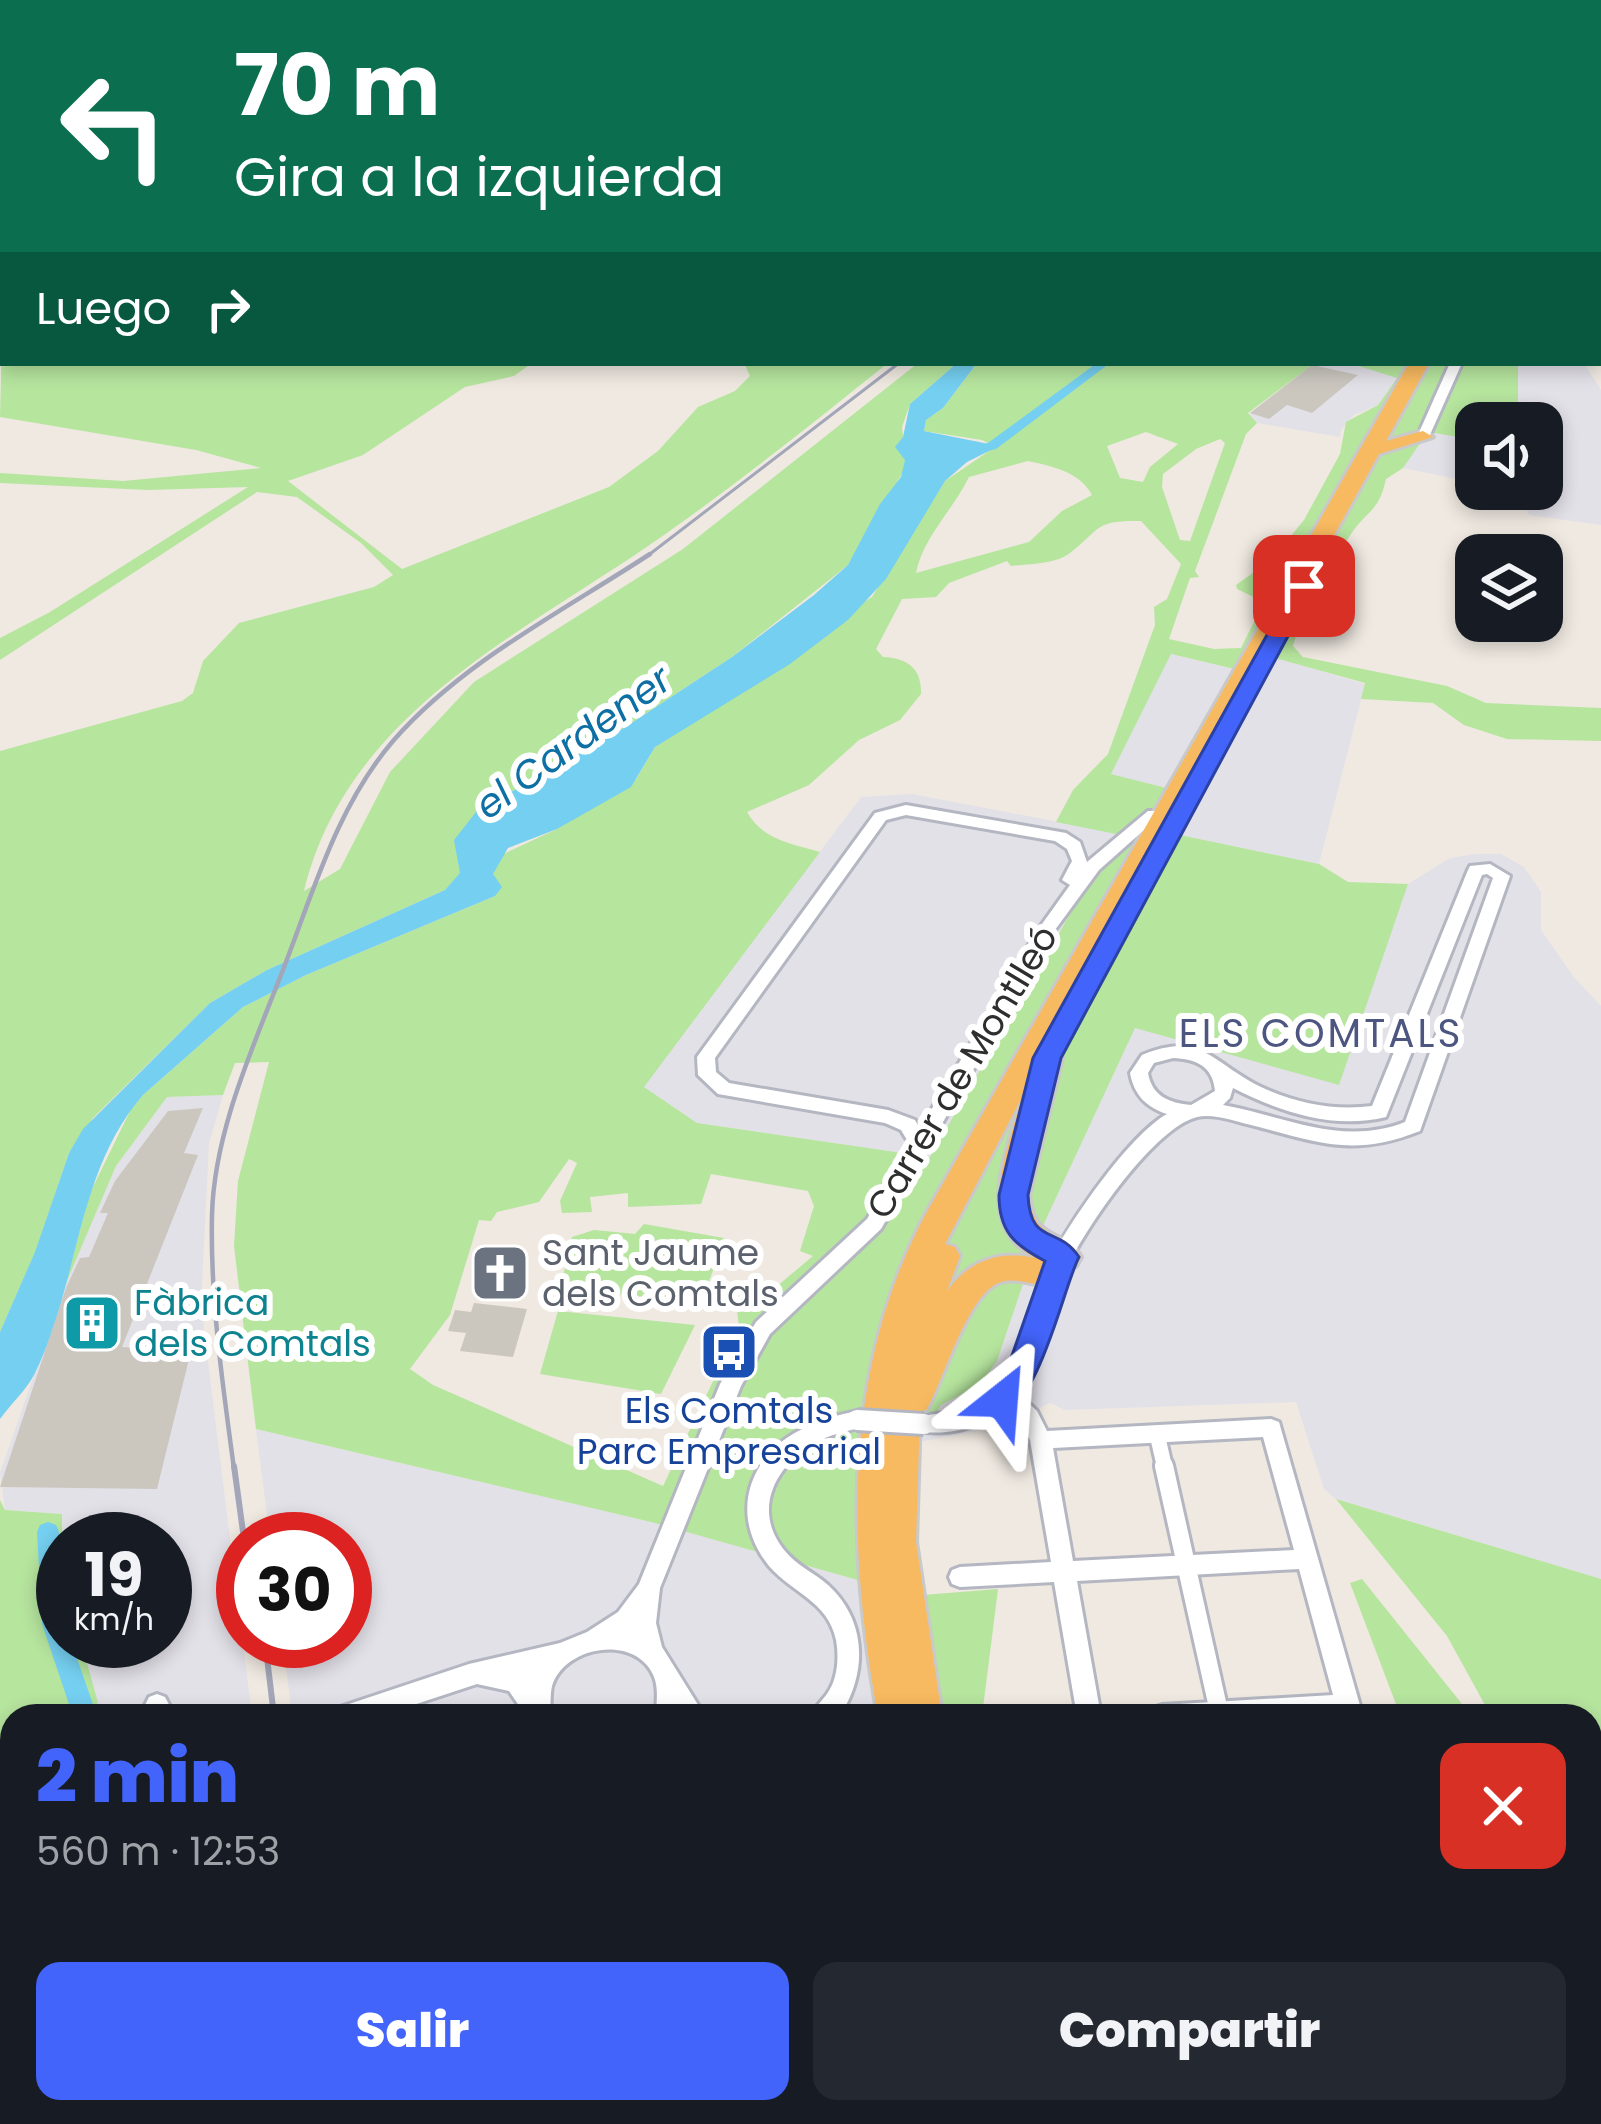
<!DOCTYPE html>
<html lang="es">
<head>
<meta charset="utf-8">
<style>
	:root { --surface:#171b24; --page:#242831; --text:#f1f3f6; --muted:#9ea1a6; --accent:#4264fb }
	body { margin:0; font-family:Poppins,sans-serif; background:var(--page); color:var(--text); height:100vh; display:flex; flex-direction:column; font-size:45px; white-space:nowrap }
	* { box-sizing:border-box; margin:0 }
	p { font-size:39px; color:var(--muted) }
	.icon { flex:none; width:66px; height:66px; fill:none; stroke:currentColor; stroke-width:2; stroke-linecap:round; stroke-linejoin:round }
	.map { position:relative; flex:1; overflow:hidden }
	.drawer { position:absolute; left:0px; top:1704px; width:1602px; height:420px; display:flex; flex-direction:column; background:var(--surface); border-radius:36px 36px 0 0; box-shadow:0 6px 18px #0003 }
	.drawer>* { flex:none }
	.guide { position:absolute; left:0px; top:0px; width:1602px; height:366px; box-shadow:0 6px 18px #0003; background:#0b6e4f; color:#fff; overflow:hidden }
	.buttons { position:absolute; left:1455px; top:402px; display:grid; gap:24px }
	.buttons a { display:grid; place-items:center; width:108px; height:108px; border-radius:24px; background:var(--surface); box-shadow:0 6px 18px #0003; font-size:60px }
	.speed { position:absolute; left:36px; top:1512px; display:flex; gap:24px; font-size:60px; font-weight:700; text-align:center }
	.speed>* { display:grid; place-content:center; width:156px; height:156px; border-radius:50%; background:var(--surface); box-shadow:0 6px 18px #0003; line-height:1 }
	.speed small { font-size:30px; font-weight:400 }
	.speed .limit { border:18px solid #d22; background:#fff; color:#111 }
	.pin { position:absolute; display:grid; place-items:center; width:102px; height:102px; color:#fff; margin:-51px; border-radius:24px; box-shadow:0 6px 18px #0006 }
	.me { position:absolute; width:132px; margin:-66px; rotate:28deg; stroke-linejoin:round; filter:drop-shadow(0 0 9px #0008) }
	.turn { display:flex; align-items:center; gap:42px; height:252px; padding:0 36px; font-size:54px }
	.turn .icon { width:156px; height:156px; stroke-width:2.5 }
	.turn b { display:block; font-size:84px; line-height:102px }
	.then { display:flex; align-items:center; height:114px; padding:0 36px; background:#0003; gap:24px; font-size:45px }
	.round { display:grid; place-items:center; flex:none; width:126px; height:126px; border-radius:24px; background:var(--page) }
	.head { display:flex; align-items:center; justify-content:space-between; height:204px; padding:0 36px }
	h1 { font-size:72px; font-weight:800; line-height:90px; color:var(--accent) }
	.cta { display:flex; gap:24px; margin-top:auto; padding:24px 36px }
	.cta a { flex:1; height:138px; border-radius:24px; background:var(--accent); color:#fff; font-size:48px; font-weight:800; line-height:138px; text-align:center }
	.cta a+a { background:var(--page); color:var(--text) }
	.map>svg:first-child { display:block }
	.industrial { fill:#e3e1e8 }
	.green { fill:#b6e59e; fill-rule:evenodd }
	.water { fill:#75cff0 }
	.lines { fill:none; stroke-linecap:round; stroke-linejoin:round }
	.canal { fill:#75cff0; fill-rule:evenodd }
	.building { fill:#cbc7bf }
	.pedestrian-far1-casing { stroke:#b4b7c1; stroke-width:21 }
	.pedestrian-casing { stroke:#b4b7c1; stroke-width:24 }
	.minor-casing { stroke:#b4b7c1; stroke-width:6 }
	.trunk-casing { stroke:#c9c9c9; stroke-width:6 }
	.pedestrian-far1 { stroke:#fff; stroke-width:15 }
	.pedestrian { stroke:#fff; stroke-width:18 }
	.minor { fill:#fff; fill-rule:evenodd }
	.trunk { fill:#f8ba60; fill-rule:evenodd }
	.rail-far2 { stroke:#a3a6b8; stroke-width:3 }
	.rail-far1 { stroke:#a3a6b8; stroke-width:4.5 }
	.rail { stroke:#a3a6b8; stroke-width:6 }
	.minor-bridge-casing { stroke:#b4b7c1; stroke-width:26; stroke-linecap:butt }
	.minor-bridge { stroke:#fff; stroke-width:20 }
	.route { fill:#4264fb; stroke:#2b41a3; stroke-width:3 }
	.labels { text-anchor:middle; dominant-baseline:central; stroke-width:12; stroke-linejoin:round; paint-order:stroke }
	.street-label { font-size:36px; fill:#2e2e2e; stroke:#fff }
	.worship-label { font-size:36px; fill:#5b616d; stroke:#fff; text-anchor:start }
	.culture-label { font-size:36px; fill:#0d838f; stroke:#fff; text-anchor:start }
	.transit-label { font-size:36px; fill:#164399; stroke:#fff }
	.water-label { font-size:39px; font-style:italic; fill:#0d6fa3; stroke:#fff }
	.neighbourhood-label { font-size:39px; letter-spacing:3px; fill:#4d5680; stroke:#fff }
</style>
</head>
<body>
<div class="map">
<svg width="1601" height="2124" viewBox="0 0 1601 2124">
	<rect width="100%" height="100%" fill="#efe9e1"/>
	<g class="industrial">
		<path d="M1315 363H1349L1398 377 1378 405 1354 415 1341 430 1340 437 1257 423 1248 416Z"/>
		<path d="M1518 363H1584L1601 390V525L1529 515 1524 503 1491 489H1542V423H1518Z"/>
		<path d="M1428 432 1476 440V483L1403 468Z"/>
		<path d="M1170 654 1263 676 1274 657 1365 684 1319 864 1179 835 1197 796 1110 774Z"/>
		<path d="M912 794 1117 833 930 1157 697 1123 643 1087 861 797Z"/>
		<path d="M1476 854H1501L1524 867 1541 892V930L1573 976 1601 1006V1579L1336 1499 1324 1489 1296 1402 1065 1410 1050 1403 1007 1425 919 1442 941 1405 978 1385 997 1361 1042 1228 1135 1027 1338 1084 1408 884 1450 858Z"/>
		<path d="M223 1095 209 1144 201 1305 252 1716H104L93 1696 81 1641H165V1539H63V1562L62 1514 5 1510 0 1473 64 1288 116 1166 167 1097Z"/>
		<path d="M256 1429 651 1522 866 1582 883 1716H292L283 1641H345V1539H270Z"/>
		<path d="M392 2112H966L968 2124H394Z"/>
	</g>
	<g class="green">
		<path d="M1152 0H1599L1601 1V90L1599 3Z"/>
		<path d="M3 292V363H532L514 376 465 387 363 455 288 481 402 569 609 487 658 451 698 407 735 391 750 376 744 363H888C814 422 741 481 664 535 525 633 348 710 304 891L340 869 390 772 474 682 683 549 918 363H957L910 404 902 427 906 467 848 565 732 657 624 728 476 812 460 874 445 890 267 970 210 1003 93 1118 69 1153 35 1253 0 1332V751L182 701 193 693 203 661 239 623 374 587 393 575 361 543 297 497 257 492 0 660V638L50 612 248 487 148 490 0 483V473L123 481 261 468 196 450 0 417Z"/>
		<path d="M977 363H1315L1248 413 1257 423 1246 434 1195 571 1199 577 1190 578 1169 639 1214 649 1241 648 1262 606 1260 600 1237 589 1236 585 1271 560 1304 520 1340 454 1346 422 1378 405 1397 378 1349 363H1518V423H1476V440L1428 432 1403 468 1386 479C1379 512 1367 510 1351 534 1329 567 1304 608 1293 646L1303 657 1447 686 1486 703 1601 708V741L1507 739 1464 725 1433 703 1361 699 1365 683 1275 658 1264 676 1171 654 1111 774 1198 796 1180 835 1319 864 1348 882 1408 884 1339 1085 1135 1028 1042 1228 997 1361 979 1385 941 1405 919 1442 911 1464 923 1595 998 1589 982 1716H883L865 1582 651 1522 256 1429 234 1246 238 1181 269 1062 235 1063 223 1095 167 1097 116 1166 64 1288 90 1193 131 1109 143 1095 243 1007 306 975 495 896 493 874 499 856 557 829 636 779 655 747 848 620 856 607 872 597 945 481 995 447 982 440 924 431 926 420 943 408ZM1146 432 1178 444 1150 467 1143 482 1120 478 1107 446ZM1220 439 1225 443 1190 541 1180 540 1162 487 1163 474 1196 449ZM1028 461C1052 466 1080 472 1092 495L1062 511 1029 542 916 573C923 537 953 510 969 477ZM1141 521 1181 564 1167 599 1154 607 1155 625 1108 754 1073 790 1056 822 1116 834 930 1157 697 1123 644 1087 820 852C790 843 763 840 747 812L809 785 859 740 900 720 921 694C922 668 907 658 883 657L876 649 902 599 936 597 949 583 1007 561 1011 566C1029 564 1056 564 1070 553 1102 528 1094 520 1141 521ZM569 1159 577 1163 560 1201 562 1213 592 1212 590 1197 628 1193V1207L701 1204 711 1174 808 1191 814 1206 800 1251 813 1256 764 1297 736 1300 739 1327 663 1486 433 1385 410 1369 450 1315 479 1220 491 1221 497 1212 539 1202Z"/>
		<path d="M644 1224 724 1238 702 1302 560 1289 572 1237 594 1230 635 1234Z"/>
		<path d="M558 1311 695 1325 661 1394 540 1374Z"/>
		<path d="M1336 1499 1601 1579V1868H1590V1716H1491L1447 1636Z"/>
		<path d="M0 1500 5 1510 62 1514 63 1641H81L98 1703 74 1716H12V1848L0 1841Z"/>
		<path d="M1362 1579 1462 1704 1399 1712 1350 1583Z"/>
		<path d="M1601 2049V2124H968L966 2112H1590V2050Z"/>
		<path d="M130 2112H291L293 2124H132Z"/>
	</g>
	<g class="water">
		<path d="M957 363H977L943 408 926 420 924 431 999 446 967 462 945 481 886 579 848 620 790 664 655 747 631 787 557 829 508 848 493 874 502 887 495 896 306 975 243 1007 143 1095C75 1173 79 1286 34 1375 27 1389 10 1405 0 1419V1332L35 1252 69 1153 83 1129 210 1003 267 970 445 890 460 873 454 840 476 812 624 728 732 657 814 595 848 565 880 504 901 477 905 460 895 447 903 437 910 404Z"/>
		<path d="M0 1841 12 1848V2112H130L132 2124H0Z"/>
	</g>
	<g class="lines">
		<g class="canal">
			<path d="M1270 0H1279L1282 3H1273Z"/>
			<path d="M1097 363H1110L996 449 967 456V450L988 443Z"/>
			<path d="M48 1522 56 1525 59 1532 63 1641H71L97 1716H73L42 1624 37 1532 40 1525Z"/>
		</g>
	</g>
	<g class="building">
		<path d="M1312 365 1358 375 1312 413 1287 405 1269 419 1250 413Z"/>
		<path d="M203 1108 184 1153 198 1155 122 1347 191 1351 157 1489 0 1487 66 1288 80 1258 89 1257 108 1213H100L115 1181 168 1111Z"/>
		<path d="M474 1303 527 1309 513 1357 460 1351 466 1333 448 1331 455 1310 471 1312Z"/>
	</g>
	<g class="lines">
		<g class="pedestrian-far1-casing">
			<path id="pedestrian-far1" d="M1157 1434 1165 1469"/>
		</g>
		<g class="pedestrian-casing">
			<path id="pedestrian" d="M1164 1466 1220 1716"/>
		</g>
		<g class="minor-casing">
			<g id="minor">
				<rect x="1599" y="333" width="2" height="6"/>
				<path d="M1450 363H1462L1429 437 1419 440 1417 437Z"/>
				<path d="M906 805 1066 833 1080 842 1087 862 1148 811H1160L1162 814 1099 870 1052 934 881 1229 770 1334 741 1386 660 1588 656 1623 662 1647 705 1716H656C656 1703 659 1689 654 1677 637 1634 565 1645 552 1686 550 1695 551 1707 550 1716H526L509 1691 477 1684 380 1716H334L337 1708 469 1664 560 1643 587 1632 618 1612 639 1584 720 1384 756 1322 867 1219 910 1145 901 1130 885 1123 718 1094 698 1075 697 1057 875 813ZM906 815 1055 841 1067 849 1072 861 1062 880 1070 885 1037 931 920 1129 915 1120 888 1110 729 1083 716 1072 715 1058 886 820Z"/>
				<path d="M1490 864 1510 876 1420 1131C1352 1158 1317 1142 1251 1125 1234 1121 1213 1113 1197 1117 1152 1128 1076 1240 1060 1283 1046 1320 1043 1361 1020 1395L1037 1411 1047 1431 1271 1419 1279 1422 1363 1716H1150L1153 1708 1162 1705 1333 1695 1299 1569 1077 1581 1101 1716H1077L1054 1582 960 1587 952 1584 949 1577 952 1570 960 1567 1051 1562 1030 1440 1021 1423 1007 1409C982 1426 947 1438 916 1430L913 1424 916 1418C944 1410 971 1415 995 1394 1026 1368 1026 1319 1039 1283 1056 1240 1127 1136 1167 1114 1146 1107 1134 1095 1130 1073L1142 1055C1202 1030 1213 1064 1261 1087 1296 1103 1334 1111 1372 1106L1468 870 1470 866ZM1487 874 1493 878 1405 1122C1342 1147 1285 1116 1223 1105L1230 1098 1233 1088C1280 1112 1333 1130 1386 1117L1482 875ZM1173 1058C1196 1059 1213 1066 1215 1091L1191 1105C1169 1103 1152 1096 1148 1073L1154 1063ZM1263 1437 1294 1550 1073 1561 1053 1448Z"/>
				<path d="M857 1411 865 1414 868 1420 865 1426C850 1431 835 1433 821 1440 777 1461 750 1509 785 1551 797 1566 815 1573 828 1585 866 1620 867 1669 843 1711L839 1716H811C815 1707 821 1702 827 1694 838 1679 839 1657 836 1640 828 1601 792 1593 769 1566 728 1515 748 1455 804 1428 821 1419 839 1415 857 1411Z"/>
				<path d="M157 1694 165 1697 175 1716H150L145 1705 149 1697Z"/>
				<rect x="1590" y="1903" width="11" height="26"/>
				<rect x="586" y="2112" width="28" height="12"/>
			</g>
		</g>
		<g class="trunk-casing">
			<g id="trunk">
				<path d="M1325 0H1340L1342 3H1327Z"/>
				<path d="M1409 363H1429L1386 441 1423 431 1433 437 1379 454 1050 1048 1062 1058 1029 1195C1034 1244 1063 1227 1081 1257L1076 1266 1067 1269 1070 1275 1065 1284C1043 1291 1023 1276 1001 1282 968 1292 944 1379 927 1409L920 1412 916 1542 942 1716H878C847 1546 842 1367 928 1210ZM1021 1099C1008 1153 973 1223 1035 1258 998 1250 969 1261 947 1291L960 1256 955 1247 945 1244Z"/>
				<path d="M960 2112H1035L1038 2124H962Z"/>
			</g>
		</g>
		<use href="#pedestrian-far1" class="pedestrian-far1"/>
		<use href="#pedestrian" class="pedestrian"/>
		<use href="#minor" class="minor"/>
		<use href="#trunk" class="trunk"/>
		<path class="rail-far2" d="M646 557 899 363"/>
		<path class="rail-far1" d="M234 1469C223 1386 210 1300 212 1215 214 1129 256 1041 286 962 315 886 339 804 393 741 462 662 563 611 650 554"/>
		<g class="rail">
			<path d="M234 1466 244 1539"/>
			<path d="M265 1641 274 1716"/>
			<path d="M326 2112 328 2124"/>
		</g>
		<g class="minor-bridge-casing">
			<path id="minor-bridge" d="M857 1420 924 1424"/>
		</g>
		<use href="#minor-bridge" class="minor-bridge"/>
	</g>
	<path class="route" d="M1304 580 1315 586 1061 1058 1028 1195C1030 1246 1058 1225 1079 1257 1062 1289 1036 1425 990 1410L986 1400 1008 1367 1045 1261C1014 1245 999 1231 999 1195L1033 1058 1294 586Z"/>
	<defs>
		<g id="church-square" transform="scale(3)"><rect x="-9" y="-9" width="18" height="18" rx="4" fill="#6b7280" stroke="#fff"/><path d="M-1.2-6h2.4v3.5h3.3v2.4h-3.3V6h-2.4V-.1h-3.3v-2.4h3.3Z" fill="#fff"/></g>
		<g id="building-square" transform="scale(3)"><rect x="-9" y="-9" width="18" height="18" rx="4" fill="#0f9aa8" stroke="#fff"/><path d="M-4-6H4V6H1V3H-1V6H-4ZM-2.5-4.3h1.7v1.8h-1.7ZM.8-4.3h1.7v1.8H.8ZM-2.5-1h1.7V.8h-1.7ZM.8-1h1.7V.8H.8Z" fill="#fff"/></g>
		<g id="bus-square" transform="scale(3)"><rect x="-9" y="-9" width="18" height="18" rx="4" fill="#1a4fb4" stroke="#fff"/><path d="M-5-6H5V4H4V6H2V4H-2V6H-4V4H-5ZM-3.5-4V0h7V-4ZM-3.5 1.2v1.5H-2V1.2ZM2 1.2v1.5H3.5V1.2Z" fill="#fff"/></g>
	</defs>
	<g fill-rule="evenodd">
		<use href="#church-square" x="500" y="1273"/>
		<use href="#building-square" x="92" y="1323"/>
		<use href="#bus-square" x="729" y="1352"/>
	</g>
	<g class="labels">
		<g class="street-label">
			<text transform="translate(962 1072) rotate(-59)">Carrer de Montlleó</text>
		</g>
		<g class="worship-label">
			<text x="542" y="1252">Sant Jaume<tspan x="542" dy="41">dels Comtals</tspan></text>
		</g>
		<g class="culture-label">
			<text x="134" y="1302">Fàbrica<tspan x="134" dy="41">dels Comtals</tspan></text>
		</g>
		<g class="transit-label">
			<text x="729" y="1410">Els Comtals<tspan x="729" dy="41">Parc Empresarial</tspan></text>
		</g>
		<g class="water-label">
			<text transform="translate(573 742) rotate(-36)">el Cardener</text>
		</g>
		<g class="neighbourhood-label">
			<text x="1321" y="1033">ELS COMTALS</text>
		</g>
	</g>
</svg>
<div class="buttons">
<a><svg class="icon" aria-label="sound" viewBox="0 0 24 24"><path d="M4 9h4l5-4v14l-5-4H4zM17 9q2 3 0 6"/></svg></a>
<a><svg class="icon" aria-label="layers" viewBox="0 0 24 24"><path d="M12 4l9 5-9 5-9-5zM3 14l9 5 9-5"/></svg></a>
</div>
<div class="speed"><div>19<small>km/h</small></div><div class="limit">30</div></div>
<div class="pin" style="left:1304px;top:586px;background:#d93025"><svg class="icon" aria-label="arrive" viewBox="0 0 24 24"><path d="M6 21V4h12l-3 4 3 4H6"/></svg></div>
<svg class="me" style="left:1002px;top:1400px" viewBox="-20 -20 40 40"><path d="M0-17L14 15 0 8-14 15z" fill="#4264fb" stroke="#fff" stroke-width="4"/></svg>
<div class="guide">
<div class="turn"><svg class="icon" aria-label="left" viewBox="0 0 24 24"><path d="M17 20v-9H6M10 6l-5 5 5 5"/></svg><div><b>70 m</b>Gira a la izquierda</div></div>
<div class="then">Luego<svg class="icon" aria-label="right" viewBox="0 0 24 24"><path d="M7 20v-9h11M14 6l5 5-5 5"/></svg></div>
</div>
<section class="drawer">
<div class="head"><div><h1>2 min</h1><p>560 m · 12:53</p></div><a class="round" style="background:#d93025;color:#fff"><svg class="icon" aria-label="close" viewBox="0 0 24 24"><path d="M6 6l12 12M18 6L6 18"/></svg></a></div>
<div class="cta"><a>Salir</a><a>Compartir</a></div>
</section>
</div>
</body>
</html>
